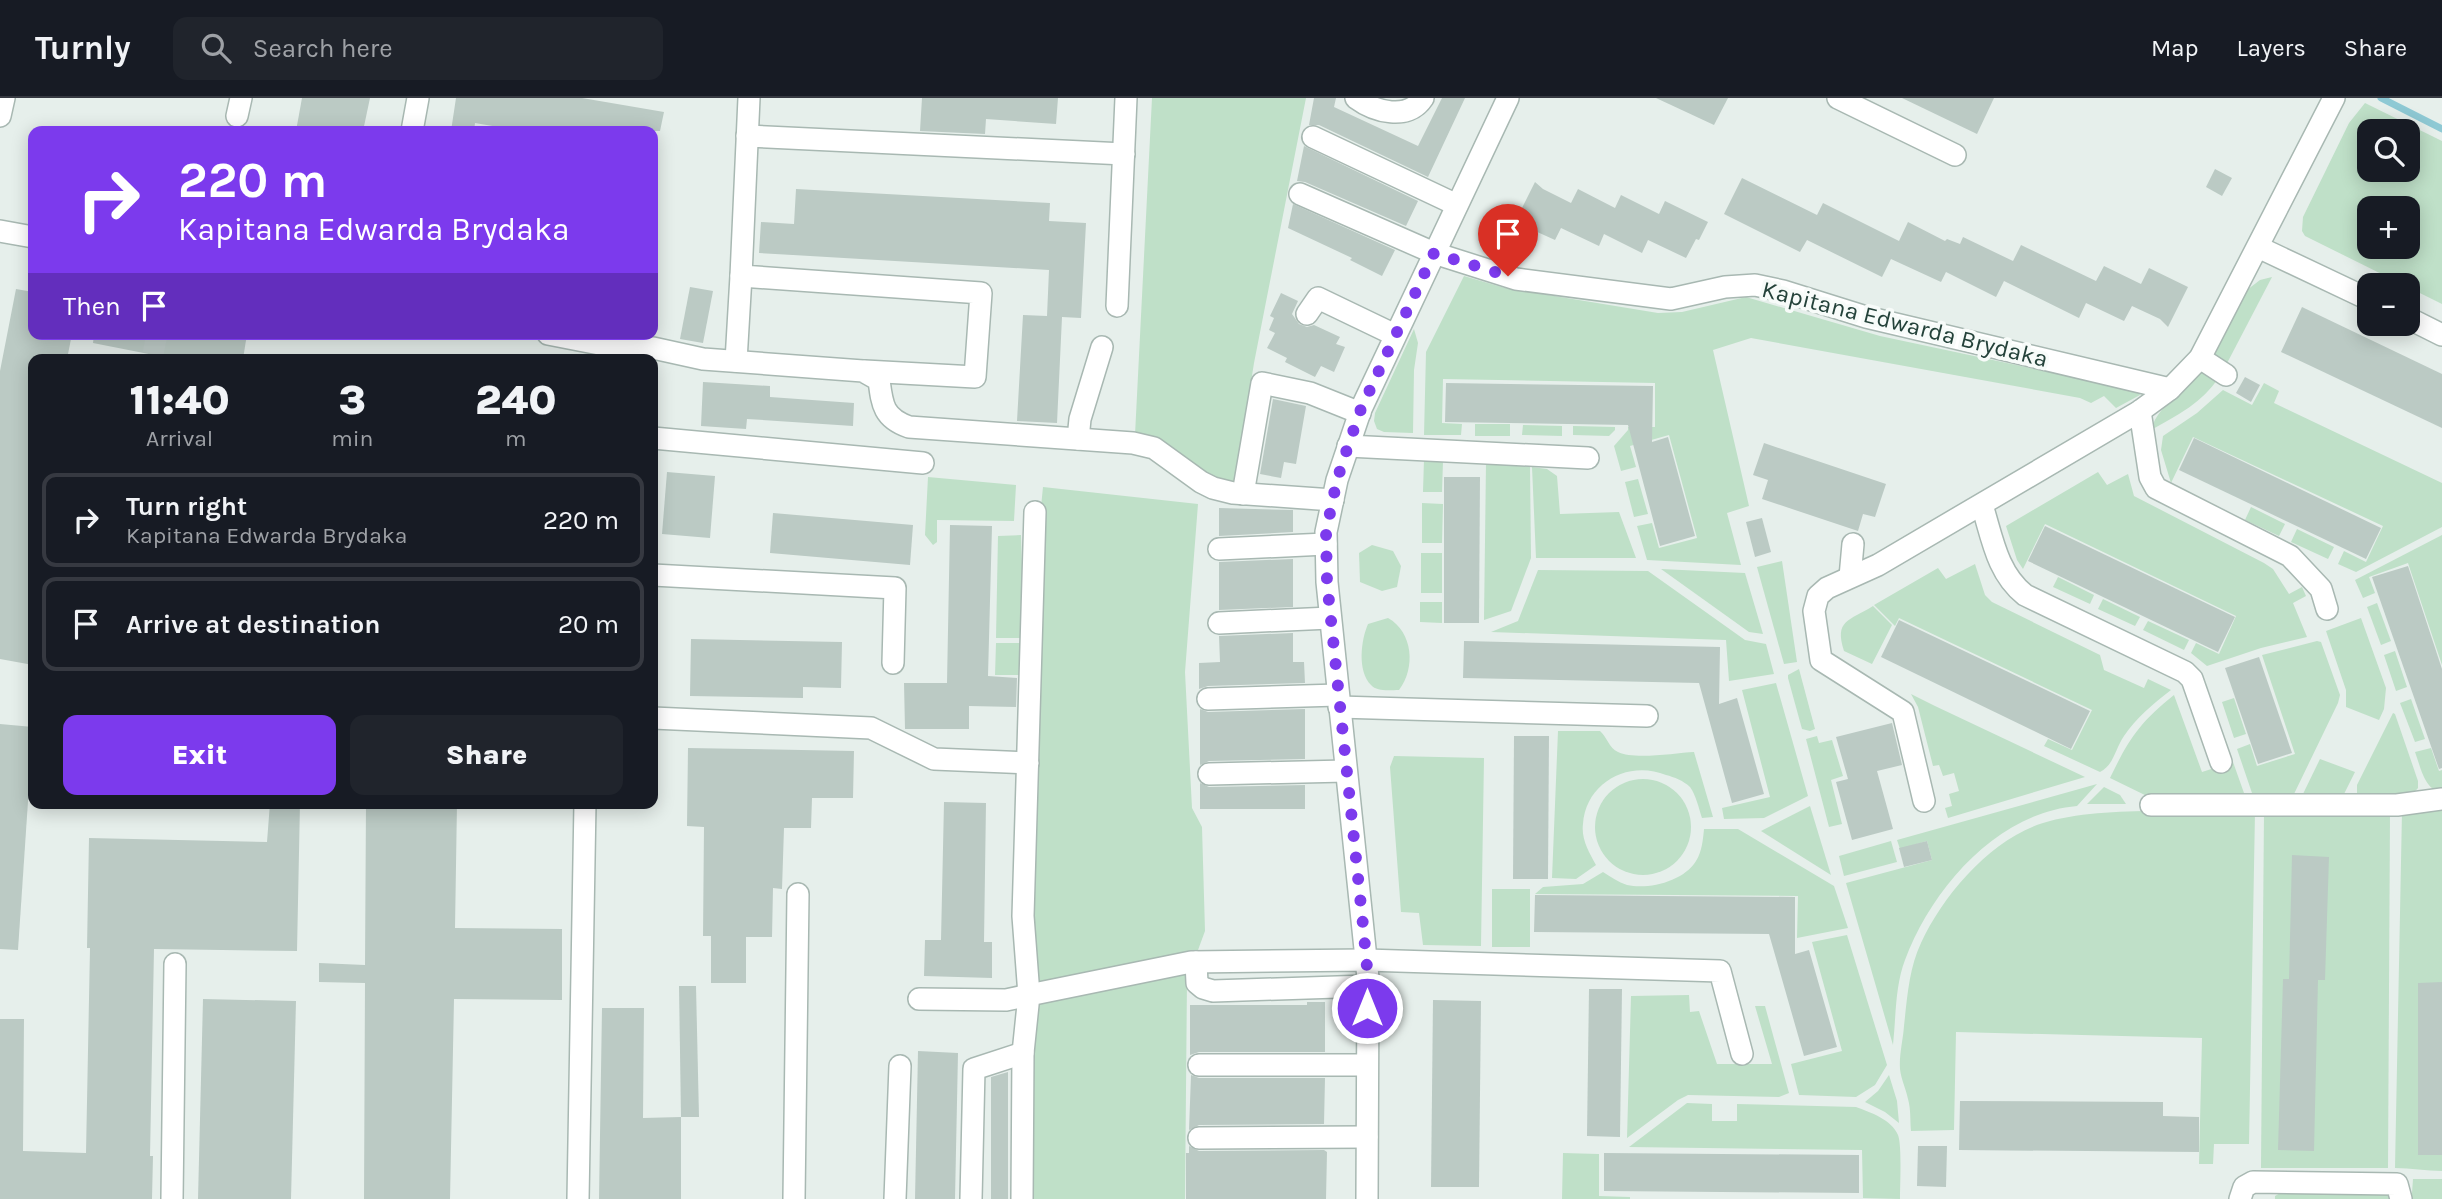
<!DOCTYPE html>
<html lang="en">
<head>
<meta charset="utf-8">
<style>
	:root { --surface:#171b24; --page:#20242c; --text:#f1f3f6; --muted:#9ea1a6; --line:#363941; --accent:#7c3aed }
	body { margin:0; font-family:Karla,sans-serif; background:var(--page); color:var(--text); height:100vh; display:flex; flex-direction:column; font-size:26px; white-space:nowrap }
	* { box-sizing:border-box; margin:0 }
	p { font-size:23px; color:var(--muted) }
	.icon { flex:none; width:38px; height:38px; fill:none; stroke:currentColor; stroke-width:2; stroke-linecap:round; stroke-linejoin:round }
	.map { position:relative; flex:1; overflow:hidden }
	.panel { position:absolute; left:28px; top:256px; width:630px; height:455px; display:flex; flex-direction:column; background:var(--surface); border-radius:14px; box-shadow:0 4px 18px #0003 }
	.panel>* { flex:none }
	.top-card { position:absolute; left:28px; top:28px; width:630px; height:214px; border-radius:14px; box-shadow:0 4px 18px #0003; background:#7c3aed; color:#fff; overflow:hidden }
	.controls { position:absolute; left:2357px; top:21px; display:grid; gap:14px }
	.controls a { display:grid; place-items:center; width:63px; height:63px; border-radius:14px; background:var(--surface); box-shadow:0 4px 18px #0003; font-size:35px }
	.pin { position:absolute; display:grid; place-items:center; width:60px; height:60px; color:#fff; margin:-72px -30px; border-radius:50% 50% 50% 0; rotate:-45deg; box-shadow:0 0 7px #0007 }
	.pin .icon { rotate:45deg }
	.me { position:absolute; width:77px; margin:-38px; rotate:0deg; stroke-linejoin:round; filter:drop-shadow(0 0 5px #0008) }
	.turn { display:flex; align-items:center; gap:24px; height:147px; padding:0 35px; font-size:32px }
	.turn .icon { width:91px; height:91px; stroke-width:2.5 }
	.turn b { display:block; font-size:49px; line-height:60px }
	.then { display:flex; align-items:center; height:66px; padding:0 35px; background:#0003; gap:14px; font-size:26px }
	.eta { display:flex; justify-content:space-evenly; align-items:center; height:119px; text-align:center }
	.eta b { font-size:42px; font-weight:800; line-height:49px }
	.button { display:flex; gap:14px; margin-top:auto; padding:14px 35px }
	.button a { flex:1; height:80px; border-radius:14px; background:var(--accent); color:#fff; font-size:28px; font-weight:800; line-height:80px; text-align:center }
	.button a+a { background:var(--page); color:var(--text) }
	ul { padding:0; list-style:none }
	li { display:flex; align-items:center; gap:21px; height:94px; margin:0 14px 10px; padding:0 21px; border:4px solid var(--line); border-radius:14px }
	li div { flex:1 }
	li b { display:block; font-size:26px }
	li em { font-style:normal }
	header { display:flex; align-items:center; gap:42px; box-sizing:border-box; height:98px; padding:0 35px; background:var(--surface); border-bottom:2px solid var(--line) }
	header strong { font-size:33px }
	nav { display:flex; gap:38px; margin-inline-start:auto; font-size:24px }
	.search { width:490px; height:63px; background:var(--page); display:flex; align-items:center; gap:18px; box-sizing:border-box; padding:0 24px; border-radius:14px; color:var(--muted); font-size:26px }
	.map>svg:first-child { display:block }
	.green { fill:#bfe0c8; fill-rule:evenodd }
	.lines { fill:none; stroke-linecap:round; stroke-linejoin:round }
	.stream { stroke:#8ec9d4; stroke-width:7 }
	.building { fill:#bbcac4 }
	.minor-tunnel { stroke:#bfccc8; stroke-width:21; stroke-dasharray:21 10; stroke-linecap:butt }
	.minor-casing { stroke:#a8b8b2; stroke-width:24 }
	.minor { stroke:#fff; stroke-width:21 }
	.route { stroke:#7c3aed; stroke-width:12; stroke-dasharray:0 21.6 }
	.labels { text-anchor:middle; dominant-baseline:central; stroke-width:7; stroke-linejoin:round; paint-order:stroke }
	.street-label { font-size:24px; fill:#24423a; stroke:#f7fbf9 }
</style>
</head>
<body>
<header>
<strong>Turnly</strong>
<div class="search"><svg class="icon" aria-label="search" viewBox="0 0 24 24"><circle cx="10" cy="10" r="6"/><path d="M15 15l6 6"/></svg>Search here</div>
<nav><a>Map</a><a>Layers</a><a>Share</a></nav>
</header>
<div class="map">
<svg width="2442" height="1101" viewBox="0 0 2442 1101">
	<rect width="100%" height="100%" fill="#e6efeb"/>
	<g class="green">
		<path d="M1152 0H1306L1254 265 1235 385C1199 378 1167 355 1135 337Z"/>
		<path d="M2365 5 2442 43V206L2305 138 2302 133 2303 119 2349 25ZM2370 33H2408V72H2370ZM2408 110V149H2370V110Z"/>
		<path d="M1464 178 1505 190 1658 215 1682 214 1746 199 1880 238 2138 293 2140 297 2116 310 2104 298 2091 305 2080 300 1751 240 1713 252 1749 408 1727 415 1741 467 1647 462 1637 428 1652 425 1659 450 1697 440 1669 337 1630 348 1636 369 1621 373 1614 348 1628 332V329H1655V285L1443 281 1442 325 1462 326 1461 337H1424L1426 254Z"/>
		<path d="M2272 179 2224 271 2209 261 2247 192 2260 182Z"/>
		<path d="M1414 231 1418 245 1414 272 1413 335 1384 334 1377 331 1374 323 1375 315Z"/>
		<path d="M2202 272 2219 279C2202 305 2178 317 2151 332 2159 304 2187 295 2202 272Z"/>
		<path d="M2264 285 2279 293 2274 305 2442 385V429L2356 474 2338 466 2344 453 2366 464 2383 428 2193 339 2171 385 2161 352 2163 338 2197 315 2223 292 2252 307Z"/>
		<rect x="1475" y="326" width="35" height="12"/>
		<path d="M1523 327 1562 328V338L1522 337Z"/>
		<path d="M1573 328 1615 329V332L1609 338 1573 337Z"/>
		<path d="M1424 361 1443 362 1442 394H1423Z"/>
		<path d="M1486 365 1530 367 1531 460 1511 513 1484 522Z"/>
		<path d="M1532 369 1547 371 1557 378 1560 416 1619 414 1636 460H1536Z"/>
		<path d="M2098 374 2107 387 2128 376 2134 398 2264 465 2273 471 2289 496 2302 489 2306 498 2293 505 2307 539 2261 550 2207 568 2191 555 2196 545 2219 556 2236 518 2045 426 2023 471 2017 462 2006 428Z"/>
		<path d="M928 379 1016 387 1014 423 937 422V444L933 447 925 437Z"/>
		<path d="M1638 381 1648 416 1634 419 1625 384Z"/>
		<path d="M1043 389 1198 406 1185 574 1192 710 1202 729 1205 833 1187 882 1185 1101H1032L1037 449Z"/>
		<path d="M1422 405 1443 406 1442 445H1422Z"/>
		<path d="M2251 409 2285 426 2279 438 2245 422Z"/>
		<path d="M2297 431 2334 449 2328 461 2291 444Z"/>
		<path d="M1021 437 1024 540H996L998 438Z"/>
		<path d="M2442 437V567L2408 465 2369 479 2375 495 2363 500 2355 482Z"/>
		<path d="M1372 447 1393 453 1401 468 1397 489 1382 493 1360 484 1359 455Z"/>
		<rect x="1421" y="455" width="21" height="40"/>
		<path d="M1782 463 1797 564 1784 566 1757 469Z"/>
		<path d="M1975 466 1985 497 1992 504 2100 557 2104 572 2144 590 2148 581 2171 592C2153 606 2136 620 2124 638 2115 651 2114 667 2100 674L2044 648 2048 641 2072 652 2092 612 1899 520 1895 528 1874 507 1938 470 1946 481Z"/>
		<path d="M1661 471 1745 475 1763 536 1749 534Z"/>
		<path d="M1538 472 1648 473 1745 542 1766 546 1774 576 1729 583 1726 542 1491 534 1518 523Z"/>
		<path d="M2058 479 2094 497 2090 506 2053 489Z"/>
		<path d="M2103 501 2140 519 2135 528 2098 511Z"/>
		<path d="M1420 504H1442V525L1420 524Z"/>
		<path d="M2377 505 2391 543 2381 547 2367 509Z"/>
		<path d="M1873 508 1892 527 1872 566 1844 553C1834 522 1849 523 1873 508Z"/>
		<path d="M1388 520C1413 534 1416 570 1399 592 1390 592 1377 594 1371 587 1357 573 1361 542 1368 526Z"/>
		<path d="M2361 520 2386 590 2384 611 2379 622 2346 609V592L2326 533Z"/>
		<path d="M2148 523 2189 542 2184 552 2143 532Z"/>
		<path d="M2317 543 2321 544 2340 597 2338 605 2294 696 2291 699H2257L2252 695 2237 651 2250 646 2257 668 2295 656 2262 557Z"/>
		<path d="M996 545H1023L1022 577H995Z"/>
		<path d="M2395 553 2407 589 2396 593 2384 557Z"/>
		<path d="M1799 571 1815 631 1810 633 1802 631 1788 580V577Z"/>
		<path d="M1776 585 1808 698 1764 720 1724 721 1722 710 1770 699 1742 592Z"/>
		<path d="M1911 596 1935 608 2085 679 1948 720 1945 710 1952 708 1949 696 1959 693 1954 675 1943 678 1939 667 1933 668 1918 609Z"/>
		<path d="M2174 597 2202 674 2233 664 2244 695 2241 700H2151L2110 680C2129 641 2139 625 2174 597Z"/>
		<path d="M2234 600 2246 636 2234 640 2222 604Z"/>
		<path d="M2411 601 2425 641 2415 644 2400 605Z"/>
		<path d="M2393 615 2395 616 2418 683V690L2411 698H2360L2357 695V687Z"/>
		<path d="M1558 633H1600C1607 639 1609 650 1618 654 1634 662 1675 655 1694 654L1713 719 1702 720C1699 711 1696 697 1690 689 1684 683 1674 679 1666 677 1629 662 1586 684 1583 726 1581 741 1589 754 1596 767L1576 781 1552 780Z"/>
		<path d="M1817 638 1819 645 1832 642 1843 678 1831 682 1842 726 1829 729 1806 641Z"/>
		<path d="M2431 650 2439 673 2442 672V695C2424 691 2421 670 2415 654Z"/>
		<path d="M1394 658 1484 660 1481 848 1423 847 1419 815 1401 814 1390 669Z"/>
		<path d="M2320 661 2355 674 2343 698H2302Z"/>
		<circle cx="1643" cy="729" r="48"/>
		<path d="M2097 686 2077 708C1997 715 1932 790 1905 862 1895 888 1896 919 1893 947L1846 785 1932 762 1927 743 1900 751 1897 742Z"/>
		<path d="M2104 689 2120 697 2126 706H2087Z"/>
		<path d="M1810 708 1831 777 1761 733Z"/>
		<path d="M2442 712V1073C2426 1073 2411 1070 2395 1070L2402 713Z"/>
		<path d="M2255 714 2249 1046H2214L2213 1066H2199L2202 940 1956 934 1954 1032 1911 1033C1910 1022 1911 1012 1908 1001 1906 991 1901 981 1900 971 1899 957 1903 942 1904 928 1907 901 1909 870 1921 845 1943 797 1991 741 2043 725 2102 707 2192 715 2255 714Z"/>
		<path d="M2264 714H2390L2388 1070H2261Z"/>
		<path d="M1704 731H1738L1834 788 1848 830 1797 840 1798 798 1535 796 1543 789 1583 786 1603 774C1611 779 1618 784 1627 787 1649 792 1684 783 1696 763 1702 754 1703 741 1704 731Z"/>
		<path d="M1891 743 1897 764 1844 778 1839 758Z"/>
		<rect x="1492" y="791" width="38" height="58"/>
		<path d="M1847 837 1887 967 1875 987 1856 999 1799 997 1791 966 1842 953 1812 844Z"/>
		<path d="M1689 897 1690 914 1699 913 1717 966H1772L1755 908H1765L1789 995 1779 999 1688 997 1678 1002 1627 1040 1631 898Z"/>
		<path d="M1889 977 1897 1003 1899 1025 1885 1014 1865 1004 1878 993Z"/>
		<path d="M1687 1005 1712 1006V1023H1737V1006L1856 1009C1870 1014 1892 1022 1898 1037 1902 1047 1900 1087 1900 1101L1863 1100 1862 1052 1629 1049Z"/>
		<path d="M1563 1055 1599 1056V1098L1630 1099V1101H1562Z"/>
		<path d="M2413 1081H2442V1101H2275V1098L2289 1090 2412 1095Z"/>
	</g>
	<g class="lines">
		<path class="stream" d="M2381 0 2442 31"/>
	</g>
	<g class="building">
		<path d="M302 0H370L363 33H296Z"/>
		<path d="M456 0H582L664 14 660 33H522L475 25 474 33H451Z"/>
		<path d="M922 0H1058L1056 26 986 21 985 36 920 33Z"/>
		<path d="M1314 0H1336L1334 9 1418 48 1442 0H1465L1428 79 1319 27H1309Z"/>
		<path d="M1656 0H1728L1714 27Z"/>
		<path d="M1902 0H1994L1977 36Z"/>
		<path d="M1304 48 1418 103 1406 128 1305 84 1297 83Z"/>
		<path d="M2215 71 2232 80 2222 98 2206 89Z"/>
		<path d="M1742 80 1817 117 1823 105 1899 143 1908 124 1945 143 1947 141 1960 146 1963 139 2013 163 2021 147 2096 183 2104 168 2141 186 2149 170 2188 189 2168 229 2160 221 2132 208 2124 223 2086 205 2079 220 2004 183 1996 199 1946 174 1941 184 1891 161 1882 179 1807 142 1800 154 1724 116Z"/>
		<path d="M1535 84 1543 91 1571 105 1578 91 1615 110 1621 97 1659 116 1665 103 1708 124 1699 142 1696 141 1686 160 1648 142 1642 155 1604 136 1599 148 1561 130 1555 142 1515 124Z"/>
		<path d="M796 91 1050 105 1049 123 1086 125 1081 220 1062 219 1057 325 1017 323 1023 217 1047 218 1049 172 759 155 761 124 794 126Z"/>
		<path d="M1293 106 1395 152 1382 178 1350 162 1352 160 1288 130Z"/>
		<path d="M690 189 713 193 703 245 680 241Z"/>
		<path d="M16 191 33 194V236H72L67 261H33V567L0 561V273Z"/>
		<path d="M1281 195 1298 203 1292 216 1299 226 1307 229 1314 227 1340 239 1336 246 1345 249 1334 274 1321 268 1315 279 1285 264 1287 260 1267 250 1275 235 1269 232 1274 220 1270 218Z"/>
		<path d="M2302 209 2442 276V330L2281 254Z"/>
		<path d="M94 236H247L243 261H174L93 245Z"/>
		<path d="M2245 279 2260 287 2251 304 2236 295Z"/>
		<path d="M703 284 770 288V299L854 305 853 328 747 321 746 331 701 328Z"/>
		<path d="M1446 285 1653 288 1652 344 1668 339 1695 438 1660 448 1628 327 1445 324Z"/>
		<path d="M1273 301 1306 308 1296 366 1284 364 1281 380 1260 376Z"/>
		<path d="M2194 340 2381 430 2366 461 2179 372Z"/>
		<path d="M1764 345 1886 386 1875 419 1863 416 1858 433 1762 401 1768 382 1753 377Z"/>
		<path d="M667 374 715 378 710 440 662 436Z"/>
		<path d="M1444 379H1480L1479 525H1444Z"/>
		<path d="M1219 410 1293 412V434L1219 438Z"/>
		<path d="M773 415 913 427 910 467 770 455Z"/>
		<path d="M1762 420 1771 454 1755 459 1746 424Z"/>
		<path d="M950 427 992 428 988 578 1017 580 1016 609 969 608V631H905L904 585H947Z"/>
		<path d="M2045 428 2235 519 2218 554 2028 463Z"/>
		<path d="M1293 461V509L1219 512V464Z"/>
		<path d="M2408 468 2442 571V670L2439 671 2372 479Z"/>
		<path d="M1899 522 2090 613 2071 651 1881 559Z"/>
		<path d="M1293 535V564H1304L1305 585 1208 588 1199 591V565L1220 564 1219 538Z"/>
		<path d="M691 541 842 544 841 590 803 589V600L690 598Z"/>
		<path d="M1464 543 1720 549 1719 606 1737 600 1764 696 1732 705 1699 585 1463 580Z"/>
		<path d="M2259 559 2292 655 2258 666 2225 570Z"/>
		<path d="M1200 611 1208 614 1305 611V661L1209 663 1200 667Z"/>
		<path d="M1892 625 1902 667 1877 673 1893 731 1852 742 1836 684 1848 681 1836 639Z"/>
		<path d="M0 626 33 629 18 852 0 851Z"/>
		<path d="M1514 638H1549L1548 781H1513Z"/>
		<path d="M688 650 854 653 853 700H812L811 730H784L782 791 773 790 772 839H746V885H711V838H703L704 729 687 728Z"/>
		<path d="M1200 685 1209 689 1305 687V711H1200Z"/>
		<path d="M944 704 986 705 984 844H992V880L924 878 925 842H941Z"/>
		<path d="M270 705H300L297 853 154 851 150 1058H153L152 1101H0V921H24L23 1053 86 1055 90 850H87L89 740 267 744Z"/>
		<path d="M366 705H457L455 830 562 831V902L454 901 450 1101H364L365 885 319 884V865L365 867Z"/>
		<path d="M1927 743 1932 762 1904 769 1899 750Z"/>
		<path d="M2292 757 2329 759 2325 882H2318L2314 1053 2278 1052 2283 881H2289Z"/>
		<path d="M1535 797 1795 799V856L1809 852 1837 949 1804 958 1769 836 1534 834Z"/>
		<path d="M2442 884V1057H2418V885Z"/>
		<path d="M679 888H696L699 1019H681Z"/>
		<path d="M1589 891H1622L1620 1039 1587 1038Z"/>
		<path d="M203 901 296 903 291 1101H198Z"/>
		<path d="M1433 902 1481 903 1479 1089H1431Z"/>
		<path d="M1307 904H1325V954H1199L1190 957V907H1307Z"/>
		<path d="M602 910H644L643 1020 681 1019V1101H599Z"/>
		<path d="M918 953 958 955 955 1101H915Z"/>
		<path d="M1008 974V1101H991V979Z"/>
		<path d="M1191 977 1199 980H1325L1324 1026 1199 1027 1189 1032Z"/>
		<path d="M1960 1003 2163 1004V1018L2199 1019V1054L1959 1052Z"/>
		<path d="M1189 1048 1199 1053 1324 1052 1327 1054 1326 1101H1186V1055H1189Z"/>
		<path d="M1918 1048H1947L1946 1089 1917 1088Z"/>
		<path d="M1604 1055 1859 1057V1095L1604 1093Z"/>
	</g>
	<g class="lines">
		<path class="minor-tunnel" d="M153 256 157 236"/>
		<g class="minor-casing">
			<g id="minor">
				<path d="M749 0 741 178 981 195 975 279 865 273"/>
				<path d="M1356 0C1375 14 1408 23 1423 0"/>
				<path d="M1838 0 1955 57"/>
				<path d="M0 18 4 0"/>
				<path d="M237 18 241 0"/>
				<path d="M412 33 418 0"/>
				<path d="M747 38 1124 56"/>
				<path d="M1313 39 1457 107"/>
				<path d="M1300 96 1434 155 1516 181 1671 201 1725 189 1755 187 1783 193 1866 219 2170 291"/>
				<path d="M0 133 33 139"/>
				<path d="M2258 149 2370 202"/>
				<path d="M1117 208 1126 0"/>
				<path d="M1307 216 1318 200 1395 237"/>
				<path d="M2408 220 2442 237"/>
				<path d="M548 236 630 252 653 250 703 261 863 273 879 282C882 306 883 320 909 329L1133 345 1154 350 1201 384 1213 390 1233 395 1333 402"/>
				<path d="M2200 260 2226 277"/>
				<path d="M736 263 741 178"/>
				<path d="M2140 313 2150 379 2156 390 2290 458 2321 491 2327 511"/>
				<path d="M653 340 923 365"/>
				<path d="M1078 341 1080 321 1102 249"/>
				<path d="M1348 348 1588 360"/>
				<path d="M1243 396 1262 285 1310 295 1360 315"/>
				<path d="M1982 407C1992 439 1997 475 2025 497L2185 574 2192 581 2221 664"/>
				<path d="M1219 451 1326 446"/>
				<path d="M653 477 895 490 893 565"/>
				<path d="M1850 479 1853 446"/>
				<path d="M1219 525 1330 520"/>
				<path d="M1208 601 1338 597"/>
				<path d="M1339 609 1647 618"/>
				<path d="M653 620 871 630 934 661 1028 665"/>
				<path d="M1209 676 1346 673"/>
				<path d="M1924 703 1903 614 1821 562 1814 513 1818 498 1827 490 1878 467 2140 313 2170 291 2200 260 2334 0"/>
				<path d="M2151 707H2397L2442 701"/>
				<path d="M1196 864 1197 885 1203 890 1213 893 1367 888"/>
				<path d="M919 901 1006 902 1029 897 1023 818 1035 414"/>
				<path d="M1199 967H1367"/>
				<path d="M1199 1040 1367 1039"/>
				<path d="M172 1101 175 866"/>
				<path d="M578 1101 585 705"/>
				<path d="M794 1101 798 796"/>
				<path d="M895 1101 900 968"/>
				<path d="M971 1101 974 971 1023 955"/>
				<path d="M1022 1101 1023 955 1029 897 1191 864 1366 862 1720 873 1742 956"/>
				<path d="M1367 1101 1368 880 1327 484 1326 434 1337 382 1361 311 1508 0"/>
				<path d="M2240 1101 2244 1089 2253 1084 2397 1086 2401 1101"/>
			</g>
		</g>
		<use href="#minor" class="minor"/>
	</g>
	<g class="lines">
		<path class="route" d="M1367 910 1368 880 1363 827 1327 484 1326 434 1337 382 1348 348 1361 311 1434 155 1508 178"/>
	</g>
	<g class="labels">
		<g class="street-label">
			<text transform="translate(1905 226) rotate(14)">Kapitana Edwarda Brydaka</text>
		</g>
	</g>
</svg>
<div class="controls">
<a><svg class="icon" aria-label="search" viewBox="0 0 24 24"><circle cx="10" cy="10" r="6"/><path d="M15 15l6 6"/></svg></a>
<a>+</a>
<a>−</a>
</div>
<div class="pin" style="left:1508px;top:178px;background:#d93025"><svg class="icon" aria-label="arrive" viewBox="0 0 24 24"><path d="M6 21V4h12l-3 4 3 4H6"/></svg></div>
<svg class="me" style="left:1367px;top:910px" viewBox="-20 -20 40 40"><circle r="17" fill="#7c3aed" stroke="#fff" stroke-width="3"/><path d="M0-11L8 9 0 5-8 9z" fill="#fff"/></svg>
<div class="top-card">
<div class="turn"><svg class="icon" aria-label="right" viewBox="0 0 24 24"><path d="M7 20v-9h11M14 6l5 5-5 5"/></svg><div><b>220 m</b>Kapitana Edwarda Brydaka</div></div>
<div class="then">Then<svg class="icon" aria-label="arrive" viewBox="0 0 24 24"><path d="M6 21V4h12l-3 4 3 4H6"/></svg></div>
</div>
<section class="panel">
<div class="eta">
<div><b>11:40</b><p>Arrival</p></div>
<div><b>3</b><p>min</p></div>
<div><b>240</b><p>m</p></div>
</div>
<ul>
<li><svg class="icon" aria-label="right" viewBox="0 0 24 24"><path d="M7 20v-9h11M14 6l5 5-5 5"/></svg><div><b>Turn right</b><p>Kapitana Edwarda Brydaka</p></div><em>220 m</em></li>
<li><svg class="icon" aria-label="arrive" viewBox="0 0 24 24"><path d="M6 21V4h12l-3 4 3 4H6"/></svg><div><b>Arrive at destination</b></div><em>20 m</em></li>
</ul>
<div class="button"><a>Exit</a><a>Share</a></div>
</section>
</div>
</body>
</html>
